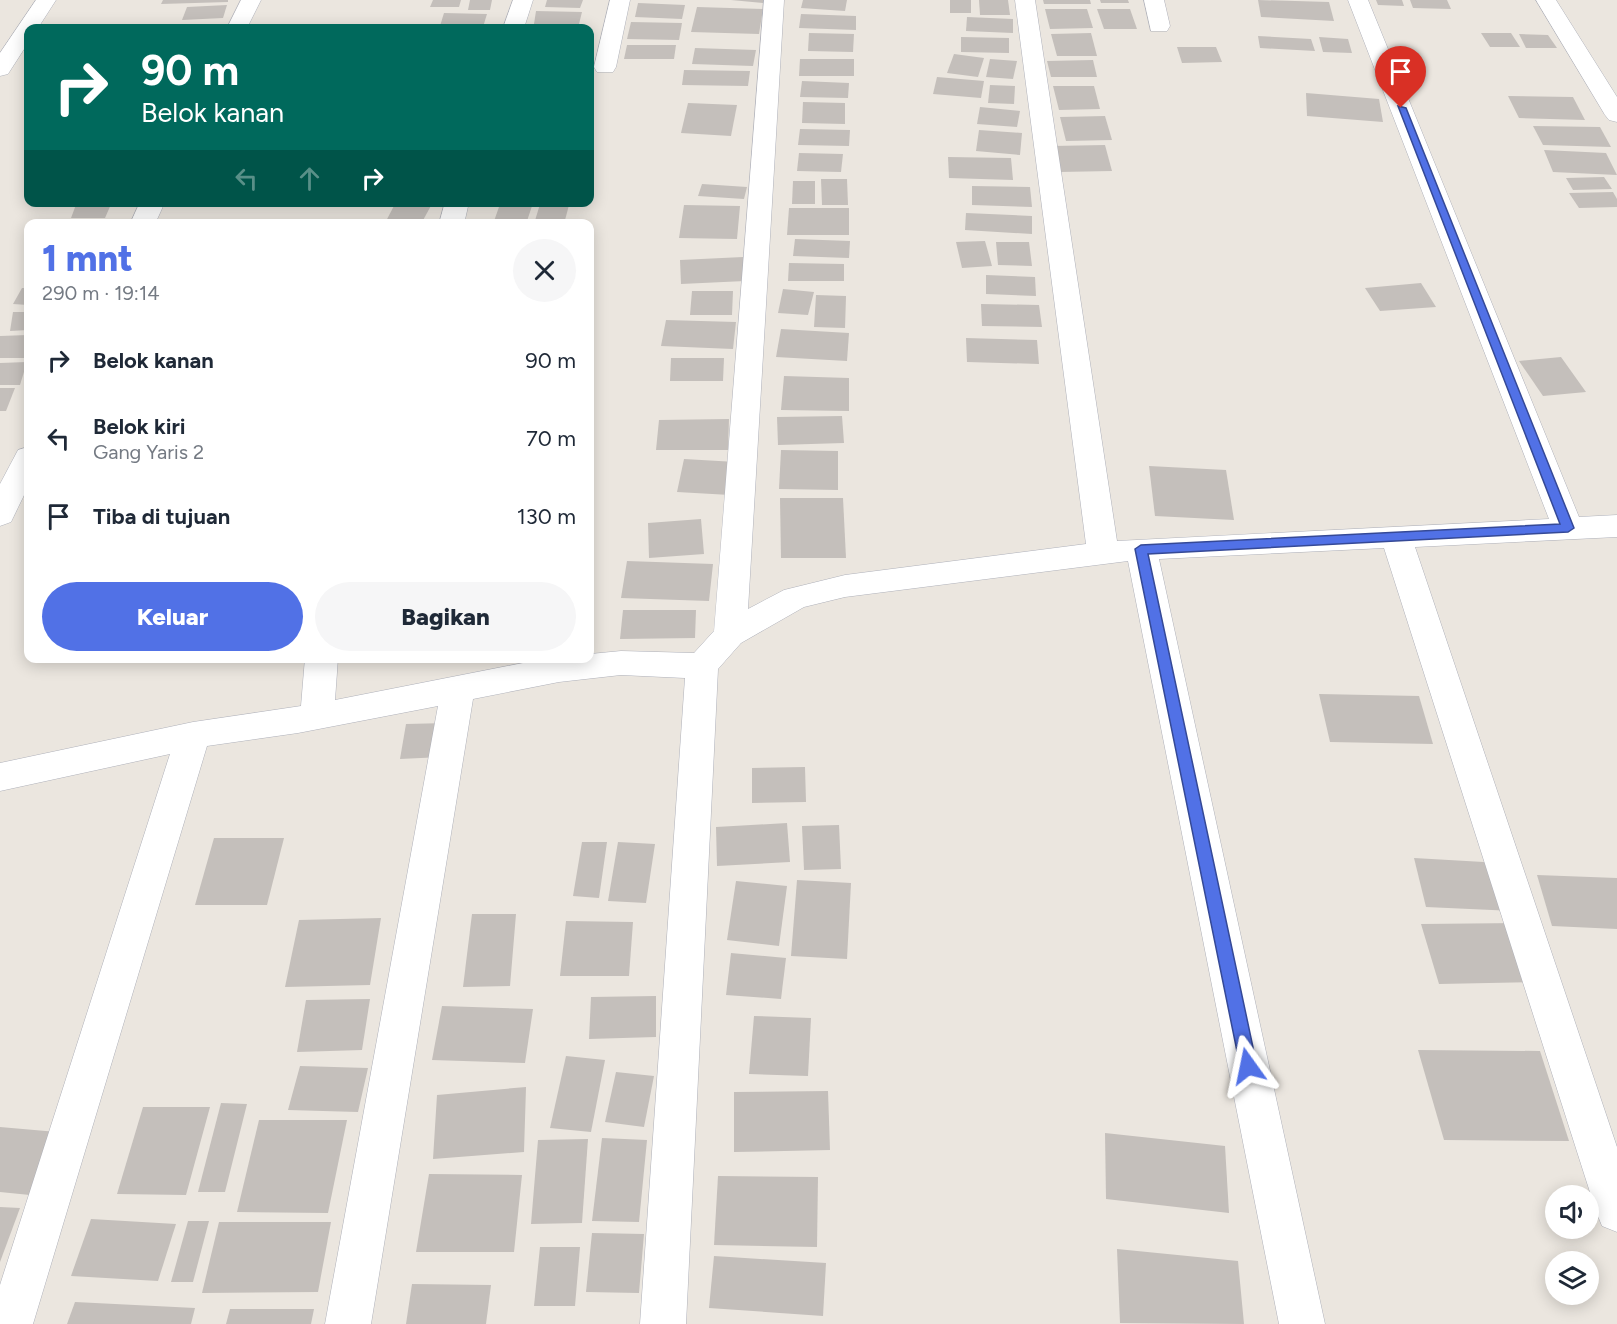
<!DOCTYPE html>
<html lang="id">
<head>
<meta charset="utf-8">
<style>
	:root { --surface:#fff; --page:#f6f6f7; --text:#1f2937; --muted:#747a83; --accent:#5171e6 }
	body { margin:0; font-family:Figtree,sans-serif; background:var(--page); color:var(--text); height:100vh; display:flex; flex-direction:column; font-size:22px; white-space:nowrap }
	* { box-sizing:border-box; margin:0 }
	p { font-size:20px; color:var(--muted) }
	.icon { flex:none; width:33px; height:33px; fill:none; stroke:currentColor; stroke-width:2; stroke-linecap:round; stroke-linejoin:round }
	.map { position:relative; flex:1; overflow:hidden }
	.details { position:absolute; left:24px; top:219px; width:570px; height:444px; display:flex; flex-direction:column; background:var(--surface); border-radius:12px; box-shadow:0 3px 15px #0003 }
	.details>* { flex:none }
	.top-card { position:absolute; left:24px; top:24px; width:570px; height:183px; border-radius:12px; box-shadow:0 3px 15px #0003; background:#00695c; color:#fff; overflow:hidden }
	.fabs { position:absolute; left:1545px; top:1185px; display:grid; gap:12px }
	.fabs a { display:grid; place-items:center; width:54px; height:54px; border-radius:50%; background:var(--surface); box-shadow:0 3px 15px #0003; font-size:30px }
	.pin { position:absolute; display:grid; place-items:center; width:51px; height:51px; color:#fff; margin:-62px -26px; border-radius:50% 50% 50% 0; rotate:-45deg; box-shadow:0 0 6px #0007 }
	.pin .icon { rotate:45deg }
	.me { position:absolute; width:66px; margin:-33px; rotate:348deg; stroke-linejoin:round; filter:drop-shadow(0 0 4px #0008) }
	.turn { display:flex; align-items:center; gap:21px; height:126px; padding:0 18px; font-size:27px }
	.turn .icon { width:78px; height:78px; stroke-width:2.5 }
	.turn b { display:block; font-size:42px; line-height:51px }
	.lanes { display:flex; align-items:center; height:57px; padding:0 18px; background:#0003; justify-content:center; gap:30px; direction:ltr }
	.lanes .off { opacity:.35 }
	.round { display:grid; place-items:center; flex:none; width:63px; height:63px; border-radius:32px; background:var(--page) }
	.headline { display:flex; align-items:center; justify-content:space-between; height:102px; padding:0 18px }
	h1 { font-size:36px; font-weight:800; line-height:45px; color:var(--accent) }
	.button { display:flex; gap:12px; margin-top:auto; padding:12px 18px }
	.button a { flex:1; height:69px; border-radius:36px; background:var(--accent); color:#fff; font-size:24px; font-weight:800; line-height:69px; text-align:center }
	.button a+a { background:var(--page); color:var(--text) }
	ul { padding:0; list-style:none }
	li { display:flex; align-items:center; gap:18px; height:78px; padding:0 18px }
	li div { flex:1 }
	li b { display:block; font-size:22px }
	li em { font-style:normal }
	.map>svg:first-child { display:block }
	.building { fill:#c4bfbb }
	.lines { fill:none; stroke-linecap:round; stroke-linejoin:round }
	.street-casing { stroke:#afb1ba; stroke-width:1 }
	.street { fill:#fff; fill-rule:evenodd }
	.route { fill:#5171e6; stroke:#354996; stroke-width:1.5 }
</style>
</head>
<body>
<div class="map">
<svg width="1617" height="1324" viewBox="0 0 1617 1324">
	<rect width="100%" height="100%" fill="#ebe6df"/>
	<g class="building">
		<path d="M163 0H228V2L161 4Z"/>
		<path d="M433 0H461L459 7H430Z"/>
		<path d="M470 0H492L490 10H468Z"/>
		<path d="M547 0H583L580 8 545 7Z"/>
		<path d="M731 0H763V3Z"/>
		<path d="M803 0H847L845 11 801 8Z"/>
		<rect x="950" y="0" width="21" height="13"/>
		<path d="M979 0H1008L1010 15H980Z"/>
		<path d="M1043 0H1090L1091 4H1044Z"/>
		<path d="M1100 0H1128L1129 3H1101Z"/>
		<path d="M1258 0 1329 2 1334 21 1261 17Z"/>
		<path d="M1376 0H1402L1404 6 1378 5Z"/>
		<path d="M1410 0H1447L1451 9 1413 8Z"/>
		<path d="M638 3 685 5 682 19 635 17Z"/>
		<path d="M227 5 223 18 182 20 187 7Z"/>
		<path d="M697 7 763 9 759 34 691 32Z"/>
		<path d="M1045 9H1087L1093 28 1050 29Z"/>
		<path d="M1097 9H1130L1137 29H1104Z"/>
		<path d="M536 11 582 12 579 24H534Z"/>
		<path d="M444 13 487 14 483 27 440 26Z"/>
		<path d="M801 14 856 16V30L799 28Z"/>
		<path d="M967 17 1013 19V33L966 31Z"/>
		<path d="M631 22 682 23 679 40 627 39Z"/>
		<path d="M809 33 854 34 853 52 808 51Z"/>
		<path d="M1091 33 1097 56H1057L1051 34Z"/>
		<path d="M1481 33H1511L1520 47H1490Z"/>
		<path d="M1519 34 1548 35 1557 48H1526Z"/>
		<path d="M1258 36 1311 39 1315 51 1260 48Z"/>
		<path d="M961 37 1009 38V53L961 52Z"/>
		<path d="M1319 37 1348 39 1352 53 1323 52Z"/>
		<path d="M627 45H676L674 59H624Z"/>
		<path d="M1177 47H1216L1222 62 1182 63Z"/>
		<path d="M695 48 756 50 753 66 692 64Z"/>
		<path d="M954 54 984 58 978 77 947 73Z"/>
		<path d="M800 59H854V76H799Z"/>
		<path d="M990 59 1017 61 1013 79 986 77Z"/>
		<path d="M1093 60 1097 77H1051L1047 61Z"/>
		<path d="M684 70 750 71 748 86 682 85Z"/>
		<path d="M937 77 984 81 981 98 933 94Z"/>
		<path d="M802 81 849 83 848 98 800 97Z"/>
		<path d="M990 85 1015 86 1014 104 988 103Z"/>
		<path d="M1053 86H1094L1100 109 1059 110Z"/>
		<path d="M1306 93 1379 99 1383 122 1307 116Z"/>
		<path d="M1508 96 1573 97 1585 120 1519 118Z"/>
		<path d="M803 102 845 103V124L802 123Z"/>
		<path d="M688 103 737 105 731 136 681 133Z"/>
		<path d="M980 107 1020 111 1017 127 977 124Z"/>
		<path d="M1105 116 1112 140 1066 141 1060 117Z"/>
		<path d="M1533 126 1600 127 1611 147 1543 145Z"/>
		<path d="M800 129 850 130 849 146 798 145Z"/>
		<path d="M979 130 1022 133 1020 155 976 151Z"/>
		<path d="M1105 145 1112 171 1059 172 1052 146Z"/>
		<path d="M1544 150 1606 153 1617 175 1553 172Z"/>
		<path d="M799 153 843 154 841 172 797 171Z"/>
		<path d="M948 157 1011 158 1013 180 949 178Z"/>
		<path d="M1604 177 1612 189 1573 190 1566 178Z"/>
		<path d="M821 179H847L848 205H822Z"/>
		<path d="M793 181H815V204H792Z"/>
		<path d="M702 184 747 187 744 199 698 196Z"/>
		<path d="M972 186 1030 187 1032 207 972 205Z"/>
		<path d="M1613 192 1617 199V207L1579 208 1569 193Z"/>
		<path d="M77 202H112L105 218H71Z"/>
		<path d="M396 202H433L421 224 385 223Z"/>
		<path d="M500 204 532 206 526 224H493Z"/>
		<path d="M540 204 569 205 564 224H534Z"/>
		<path d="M684 205 740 206 737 239 679 238Z"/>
		<path d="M789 208H849V235H787Z"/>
		<path d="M966 213 1032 216V234L965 230Z"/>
		<path d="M61 220 99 221V224H60Z"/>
		<path d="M795 239 850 241 849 258 793 256Z"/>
		<path d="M985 241 992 266 962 268 956 242Z"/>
		<path d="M996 242H1029L1032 266 998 265Z"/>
		<path d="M743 257 745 281 681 284 680 260Z"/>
		<path d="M789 263 844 264V281H788Z"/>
		<path d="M986 275 1035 277 1036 296 986 294Z"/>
		<path d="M1421 283 1436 307 1380 311 1365 288Z"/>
		<path d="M22 288H28V305L13 304Z"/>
		<path d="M783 289 814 292 808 315 778 313Z"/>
		<path d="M692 291H733L732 315H690Z"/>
		<path d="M816 295 846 296 845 328 814 327Z"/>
		<path d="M981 304 1039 305 1042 327 982 326Z"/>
		<path d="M13 312H28V330L10 331Z"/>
		<path d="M666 320 736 322 733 349 661 346Z"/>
		<path d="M781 329 849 333 847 361 776 357Z"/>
		<path d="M28 335 27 358H0V336Z"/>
		<path d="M966 338 1037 340 1039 364 967 362Z"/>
		<path d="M1561 357 1586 392 1543 396 1519 361Z"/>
		<path d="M671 358H724L723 381H670Z"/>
		<path d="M27 362 20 385H0V363Z"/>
		<path d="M784 376 849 378V411L781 410Z"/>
		<path d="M0 388H15L6 411H0Z"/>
		<path d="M842 416 844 443 778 445 777 417Z"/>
		<path d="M729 419 728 450H656L659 420Z"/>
		<path d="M781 450 838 451V490L779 489Z"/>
		<path d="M684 459 736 462 730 495 677 492Z"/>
		<path d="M1149 466 1226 470 1234 520 1155 516Z"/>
		<path d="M780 498H843L846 558H781Z"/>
		<path d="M701 519 704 554 649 558 648 523Z"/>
		<path d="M627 561 713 564 709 601 621 598Z"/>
		<path d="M623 610H696L695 638 620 639Z"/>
		<path d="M1319 694 1419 696 1433 744 1330 742Z"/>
		<path d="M447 723 442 757 400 759 406 724Z"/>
		<path d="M805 767 806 802 752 803V768Z"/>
		<path d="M787 823 790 862 717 866 716 827Z"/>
		<path d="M839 825 841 869 804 870 802 826Z"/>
		<path d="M214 838H284L267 905H195Z"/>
		<path d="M582 842H607L599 898 573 896Z"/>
		<path d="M618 842 655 844 646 903 608 901Z"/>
		<path d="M1414 858 1501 863 1514 911 1426 907Z"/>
		<path d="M1537 875 1617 878V929L1552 926Z"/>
		<path d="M797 880 851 883 847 959 791 956Z"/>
		<path d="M736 881 787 886 779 946 727 940Z"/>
		<path d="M472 914H516L510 986 463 987Z"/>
		<path d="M381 918 370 985 285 987 299 920Z"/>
		<path d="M566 921 633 922 629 976H560Z"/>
		<path d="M1519 923 1541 982 1439 984 1421 924Z"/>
		<path d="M731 953 786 958 781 999 726 995Z"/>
		<path d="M656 996V1037L589 1039 591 997Z"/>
		<path d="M370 999 362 1050 297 1052 306 1000Z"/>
		<path d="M442 1006 533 1009 525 1063 432 1060Z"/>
		<path d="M754 1016 811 1018 808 1076 749 1074Z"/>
		<path d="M1418 1050 1540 1051 1569 1141 1444 1140Z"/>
		<path d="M566 1056 605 1060 591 1132 550 1128Z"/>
		<path d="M300 1066 368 1068 358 1112 288 1110Z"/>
		<path d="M616 1072 654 1076 644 1127 605 1122Z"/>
		<path d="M526 1087 524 1152 433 1159 437 1095Z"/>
		<path d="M828 1091 830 1150 734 1152V1092Z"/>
		<path d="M221 1103 247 1104 225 1192H198Z"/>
		<path d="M143 1107H210L186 1195 117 1194Z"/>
		<path d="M259 1120H347L328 1213 237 1212Z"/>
		<path d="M0 1127 57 1132 30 1195 0 1192Z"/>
		<path d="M1105 1133 1225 1146 1229 1213 1106 1199Z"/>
		<path d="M602 1138 647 1140 639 1222 592 1221Z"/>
		<path d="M588 1139 582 1223 531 1224 538 1140Z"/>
		<path d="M429 1174 522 1175 514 1252H416Z"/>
		<path d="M718 1176 818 1177 817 1247 714 1245Z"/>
		<path d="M0 1207 20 1208 0 1262Z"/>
		<path d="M91 1219 176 1224 158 1281 71 1276Z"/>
		<path d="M188 1221H209L193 1282H171Z"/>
		<path d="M219 1222H331L318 1292 202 1293Z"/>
		<path d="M592 1233 644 1234 639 1293 586 1292Z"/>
		<path d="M540 1247H580L575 1306H534Z"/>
		<path d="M1117 1249 1238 1261 1244 1324 1120 1323Z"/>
		<path d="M714 1256 826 1263 823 1316 709 1308Z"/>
		<path d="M412 1284 491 1285 486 1324H406Z"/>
		<path d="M75 1302 195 1308 191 1324H67Z"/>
		<path d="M230 1309H314L311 1324H226Z"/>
	</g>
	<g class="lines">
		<g class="street-casing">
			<g id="street">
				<path d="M36 0H56L38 28H28V43L8 74 0 76V53Z"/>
				<path d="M241 0H261L247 28H227Z"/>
				<path d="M513 0H533L524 28H503Z"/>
				<path d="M610 0H630L616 67 613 72H597L594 67Z"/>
				<path d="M764 0H784L748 609 784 590 845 575 1086 544 1015 0H1035L1117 541 1549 519 1348 0H1368L1579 517 1617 515V537L1415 547 1617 1147V1232L1602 1226 1596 1211 1384 548 1159 559 1325 1324H1279L1128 561 845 597 804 607 741 643 718 669 686 1324H640L685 678 621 675 559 682 473 699 371 1324H325L438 706 298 733 207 746 33 1324H0V1285L170 754 0 791V763L193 722 301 706 305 658H338L335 700 548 658H590V654L621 651 694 653 714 631Z"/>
				<path d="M1144 0H1164L1170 26 1167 31H1151Z"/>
				<path d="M1536 0H1556L1617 97V122L1609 120 1605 115Z"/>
				<path d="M140 202H165L155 224H130Z"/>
				<path d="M445 202H469L464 224H439Z"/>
				<path d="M28 447V487L11 522 0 526V484L18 450Z"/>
			</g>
		</g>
		<use href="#street" class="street"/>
	</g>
	<path class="route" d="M1398 106 1406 108 1574 528 1568 532 1148 554 1257 1066 1254 1071 1248 1074 1242 1071 1240 1066 1135 549 1141 545 1560 524Z"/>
</svg>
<div class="fabs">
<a><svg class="icon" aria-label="sound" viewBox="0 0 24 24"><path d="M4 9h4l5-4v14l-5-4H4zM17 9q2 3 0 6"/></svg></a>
<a><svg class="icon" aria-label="layers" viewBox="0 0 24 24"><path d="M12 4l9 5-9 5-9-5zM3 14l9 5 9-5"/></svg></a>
</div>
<div class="pin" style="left:1401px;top:108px;background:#d93025"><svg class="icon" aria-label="arrive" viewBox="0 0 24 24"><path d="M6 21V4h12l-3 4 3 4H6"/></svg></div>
<svg class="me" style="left:1248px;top:1066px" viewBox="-20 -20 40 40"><path d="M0-17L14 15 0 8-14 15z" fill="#5171e6" stroke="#fff" stroke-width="4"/></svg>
<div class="top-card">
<div class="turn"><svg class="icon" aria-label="right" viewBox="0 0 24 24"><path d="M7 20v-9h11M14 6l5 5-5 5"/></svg><div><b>90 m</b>Belok kanan</div></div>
<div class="lanes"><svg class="icon off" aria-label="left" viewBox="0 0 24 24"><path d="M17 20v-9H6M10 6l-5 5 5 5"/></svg><svg class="icon off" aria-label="ahead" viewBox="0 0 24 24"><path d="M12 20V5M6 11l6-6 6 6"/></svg><svg class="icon" aria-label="right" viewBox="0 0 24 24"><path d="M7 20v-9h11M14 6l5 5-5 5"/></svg></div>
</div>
<section class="details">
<div class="headline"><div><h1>1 mnt</h1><p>290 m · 19:14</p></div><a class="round"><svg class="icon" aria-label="close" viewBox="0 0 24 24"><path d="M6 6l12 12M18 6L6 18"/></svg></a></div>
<ul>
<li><svg class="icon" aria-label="right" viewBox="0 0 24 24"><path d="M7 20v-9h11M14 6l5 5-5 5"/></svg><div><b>Belok kanan</b></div><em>90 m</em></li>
<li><svg class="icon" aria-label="left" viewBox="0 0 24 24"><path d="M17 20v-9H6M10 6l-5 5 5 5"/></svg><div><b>Belok kiri</b><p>Gang Yaris 2</p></div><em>70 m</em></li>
<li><svg class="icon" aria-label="arrive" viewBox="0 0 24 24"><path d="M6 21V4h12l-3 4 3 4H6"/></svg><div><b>Tiba di tujuan</b></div><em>130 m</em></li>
</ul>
<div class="button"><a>Keluar</a><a>Bagikan</a></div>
</section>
</div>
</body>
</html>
